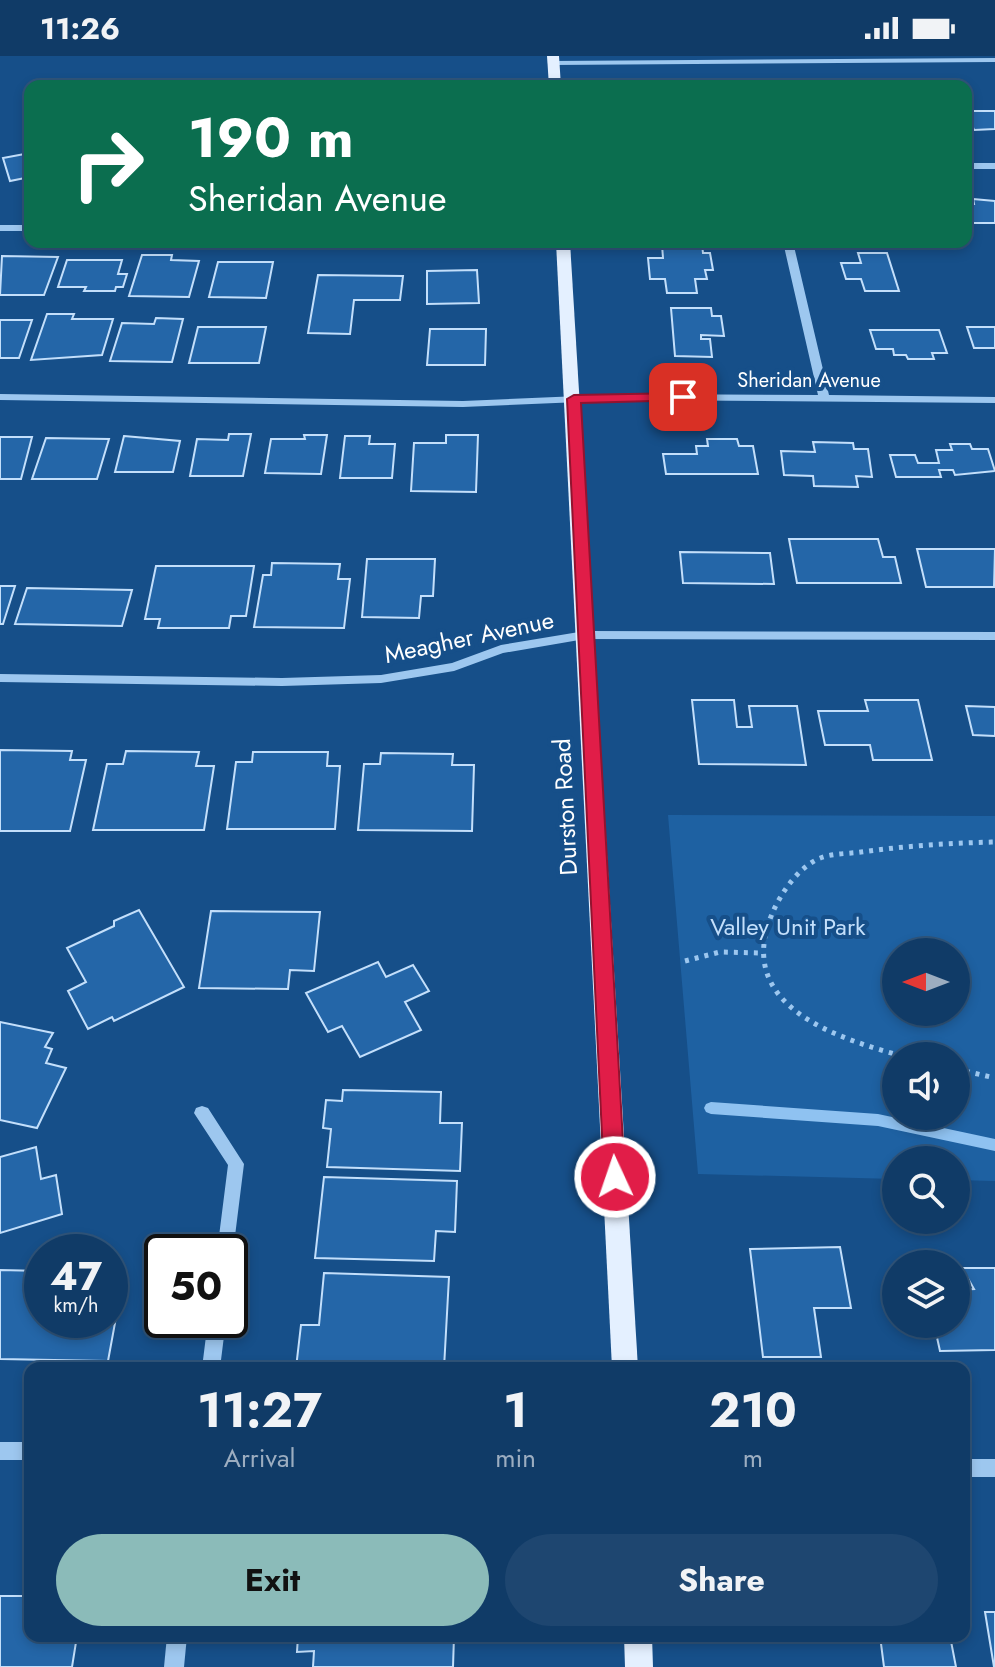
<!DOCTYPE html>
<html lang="en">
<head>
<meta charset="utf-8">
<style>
	:root { --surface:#103b67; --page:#1e4670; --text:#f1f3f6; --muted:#9cadc0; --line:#30557b; --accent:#8bbbb9 }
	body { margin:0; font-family:Jost,sans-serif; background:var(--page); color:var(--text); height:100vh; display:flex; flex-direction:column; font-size:30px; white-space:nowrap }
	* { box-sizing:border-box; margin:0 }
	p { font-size:26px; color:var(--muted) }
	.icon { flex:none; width:44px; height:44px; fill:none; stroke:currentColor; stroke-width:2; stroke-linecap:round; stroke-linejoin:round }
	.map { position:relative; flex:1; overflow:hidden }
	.sheet { position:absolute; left:24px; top:1306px; width:946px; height:280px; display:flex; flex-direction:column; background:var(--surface); border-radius:16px; box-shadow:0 4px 12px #0003,0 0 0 2px var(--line) }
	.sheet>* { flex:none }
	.top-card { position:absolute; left:24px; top:24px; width:948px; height:168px; border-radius:16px; box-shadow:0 4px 12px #0003,0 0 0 2px var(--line); background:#0b6e4f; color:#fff; overflow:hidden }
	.needle { width:52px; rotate:270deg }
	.buttons { position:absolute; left:882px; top:882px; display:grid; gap:16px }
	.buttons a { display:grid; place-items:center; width:88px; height:88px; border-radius:50%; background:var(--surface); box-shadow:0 4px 12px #0003,0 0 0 2px var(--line); font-size:40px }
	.speed { position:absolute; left:24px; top:1178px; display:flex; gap:16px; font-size:40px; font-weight:700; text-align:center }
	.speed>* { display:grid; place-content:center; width:104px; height:104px; border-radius:50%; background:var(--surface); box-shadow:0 4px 12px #0003,0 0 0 2px var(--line); line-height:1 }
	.speed small { font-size:20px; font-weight:400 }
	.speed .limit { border:4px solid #111; border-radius:12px; background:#fff; color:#111 }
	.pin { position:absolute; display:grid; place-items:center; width:68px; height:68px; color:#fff; margin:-34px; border-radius:16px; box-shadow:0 4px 12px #0006 }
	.me { position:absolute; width:88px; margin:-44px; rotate:357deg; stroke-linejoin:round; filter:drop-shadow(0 0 6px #0008) }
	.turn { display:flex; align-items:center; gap:28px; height:168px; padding:0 32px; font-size:36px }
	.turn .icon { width:104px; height:104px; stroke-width:2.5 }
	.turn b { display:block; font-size:56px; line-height:68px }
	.eta { display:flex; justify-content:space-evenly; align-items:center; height:136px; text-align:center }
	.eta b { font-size:48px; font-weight:700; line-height:56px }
	.primary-button { display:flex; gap:16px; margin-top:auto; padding:16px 32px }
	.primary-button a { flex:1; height:92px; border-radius:48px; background:var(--accent); color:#111; font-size:32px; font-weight:700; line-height:92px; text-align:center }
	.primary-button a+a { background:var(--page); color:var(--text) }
	.status { display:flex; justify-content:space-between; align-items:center; height:56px; padding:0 40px; background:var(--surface); direction:ltr }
	.status svg { height:22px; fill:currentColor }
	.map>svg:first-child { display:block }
	.green { fill:#1e61a2; fill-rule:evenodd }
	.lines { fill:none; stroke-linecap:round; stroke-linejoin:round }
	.stream { fill:#8fc2f1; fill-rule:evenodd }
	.building { fill:#2466a8; stroke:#c3dffb; stroke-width:2 }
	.path { stroke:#9dc7ef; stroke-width:5; stroke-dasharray:4 6; stroke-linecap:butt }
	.minor { fill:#9dc7ef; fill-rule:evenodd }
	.major { fill:#e4f0ff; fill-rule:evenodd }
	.route { fill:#e11d48; stroke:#92132f; stroke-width:2 }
	.labels { text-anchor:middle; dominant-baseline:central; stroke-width:8; stroke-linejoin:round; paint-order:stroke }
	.far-street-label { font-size:20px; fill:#fff; stroke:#164f89 }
	.street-label { font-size:24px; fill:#fff; stroke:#164f89 }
	.park-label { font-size:24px; fill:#c3dffb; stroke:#164f89 }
</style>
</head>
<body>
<div class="status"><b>11:26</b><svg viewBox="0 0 49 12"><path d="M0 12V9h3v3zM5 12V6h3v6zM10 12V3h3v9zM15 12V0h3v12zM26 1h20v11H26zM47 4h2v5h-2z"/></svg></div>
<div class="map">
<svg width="995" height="1611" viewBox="0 0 995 1611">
	<rect width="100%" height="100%" fill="#164f89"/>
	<path class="green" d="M668 759 995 760V1125L956 1124V1104H896V1123L698 1118ZM896 896H956V956H896ZM896 1000H956V1060H896Z"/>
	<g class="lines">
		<path class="stream" d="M711 1046 878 1058 995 1083V1095L878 1070 711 1058 706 1056 704 1052 706 1048Z"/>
	</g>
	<g class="building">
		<path d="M966 55H995V73L974 74Z"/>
		<path d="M30 97V121L10 125 3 102Z"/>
		<path d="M973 143 995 145V167H966V148H974Z"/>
		<path d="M662 189H702L703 197H710L713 214H705L707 223H695L697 237H667L665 223H650L648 202H663Z"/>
		<path d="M858 197H887L899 235H865L861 223H846L841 207H861Z"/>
		<path d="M142 199H172L171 204 199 205 189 241 129 240Z"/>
		<path d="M2 200 58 201 44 239H0Z"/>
		<path d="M67 204H122L118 218H127L123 231H116L115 235H84L86 231H58Z"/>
		<path d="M218 206H273L266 242 209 241Z"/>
		<path d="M477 214 479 247 427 248V215Z"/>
		<path d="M318 219 403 220 400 244H354L350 278 308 277Z"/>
		<path d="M671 252H711L712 260H721L724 280 701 279V283H710L712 301 675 300Z"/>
		<path d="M47 258H74L72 263H113L102 299 31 304Z"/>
		<path d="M156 262 183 263 172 306 110 305 122 267 154 268Z"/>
		<path d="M0 264H32L19 302H0Z"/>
		<path d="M198 271H266L259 307H189Z"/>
		<path d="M967 271H995V292H974Z"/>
		<path d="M430 273H486L485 309H427Z"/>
		<path d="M870 274H939L947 297H932L934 303H908L906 299H894L893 293H876Z"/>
		<path d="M229 378H251L243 420H190L197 383 228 384Z"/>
		<path d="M304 379H327L321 418 265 417 271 383H305Z"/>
		<path d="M446 379H478L476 436 411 435 414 387H446Z"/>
		<path d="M124 380 180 385 173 416H115Z"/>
		<path d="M345 380H370L369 388H395L392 422H340Z"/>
		<path d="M0 381H32L21 423H0Z"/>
		<path d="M46 382 109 383 97 423H32Z"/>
		<path d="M707 383H737L739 390H753L758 418H666L663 398H697L696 390H708Z"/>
		<path d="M813 386 853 387 854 393H868L872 421 856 420 858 431 814 430 813 420 784 419 781 395 815 396Z"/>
		<path d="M950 388H970L972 393H988L995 415 955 419 953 414H939L941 421H896L890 399H915L918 407H939L936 394H952Z"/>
		<path d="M789 483H878L883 501H895L901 527H797Z"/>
		<path d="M917 493H995L994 531H926Z"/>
		<path d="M680 496 770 497 774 528 683 527Z"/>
		<path d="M367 503H435L433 540H421L419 562 362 561Z"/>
		<path d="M272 507 340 508 338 523H350L344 572 254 571 263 519H271Z"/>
		<path d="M156 510H254L246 560H231L229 572H158L160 563H145Z"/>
		<path d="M0 530H15L3 568H0Z"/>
		<path d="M27 532 132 534 122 570 15 568Z"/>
		<path d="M692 644H734L737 671H752L749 650H797L806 709 699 708Z"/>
		<path d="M865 644H918L932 704H873L870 689H825L818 655H868Z"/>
		<path d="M966 650 995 651V680L973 679Z"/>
		<path d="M0 694 72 695 70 704H86L70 775H0Z"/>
		<path d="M126 695 199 696 196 710H214L204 774H93L107 708H123Z"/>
		<path d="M253 696H328L327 710H340L335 773H227L236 706H252Z"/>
		<path d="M381 697 453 698 452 709H474L472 775 358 774 364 708H380Z"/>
		<path d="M139 854 184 931 114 965 112 961 88 973 68 935 86 926 67 892 114 870V865Z"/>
		<path d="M211 855 320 856 314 915 290 914 288 933 199 932Z"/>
		<path d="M378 906 386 921 413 909 429 935 405 946 421 974 360 1001 342 970 328 976 306 937Z"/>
		<path d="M0 966 53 977 45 991 52 993 46 1007 66 1012 37 1072 0 1064Z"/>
		<path d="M343 1034 441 1036 440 1067H462L460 1115 327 1111 331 1073 323 1072 326 1044 342 1045Z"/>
		<path d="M36 1091 41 1123 56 1119 62 1158 0 1177V1101Z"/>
		<path d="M324 1121 457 1125 455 1176 436 1175 434 1205 315 1202Z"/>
		<path d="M840 1191 851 1252H814L821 1301H763L750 1193Z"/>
		<path d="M962 1212H995V1294L940 1295 934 1268H956V1234L974 1233Z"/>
		<path d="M0 1214 42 1215V1264H110V1256H117L108 1305 0 1303Z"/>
		<path d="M324 1217 449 1221 444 1312H296L301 1269H319Z"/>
		<path d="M0 1540H30V1580H77L72 1611H0Z"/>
		<path d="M985 1556H995V1611H994Z"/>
		<path d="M298 1580H454L453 1611H313L314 1595 297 1596Z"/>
		<path d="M880 1580H950L956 1611H884Z"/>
	</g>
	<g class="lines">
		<g class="path">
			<path d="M685 905 720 896 760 897"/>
			<path d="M902 1000C833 981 734 949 772 858 781 837 797 813 818 803 831 797 847 798 861 796 905 790 950 787 995 786"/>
			<path d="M956 1013 995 1022"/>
		</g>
		<g class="minor">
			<path d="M995 2V6L553 9 549 7 553 5Z"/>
			<rect x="966" y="107" width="29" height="6"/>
			<rect x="0" y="169" width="30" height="6"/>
			<path d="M783 186H793L829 339 995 341V347L627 344 463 351 0 344V338L463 345 627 338 818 339Z"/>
			<path d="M585 575 995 576V584L585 583 503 597 454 615 381 627 282 630 0 626V618L282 622 381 619 452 607 501 589Z"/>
			<path d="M202 1050 208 1052 244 1108 233 1196 230 1202V1196H217L228 1109 194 1057 196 1052Z"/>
			<path d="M208 1264H226L220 1312H202Z"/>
			<rect x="0" y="1386" width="30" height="18"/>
			<rect x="964" y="1403" width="31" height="18"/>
			<path d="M167 1580H187L184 1611H164Z"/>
		</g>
		<g class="major">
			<path d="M547 0H559L561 30H549Z"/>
			<path d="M556 186H570L638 1312H612Z"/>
			<path d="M624 1580H652L653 1611H625Z"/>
		</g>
	</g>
	<path class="route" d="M683 337 690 341 688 344 581 347 625 1121 622 1128 615 1130 607 1128 604 1121 567 343 574 339Z"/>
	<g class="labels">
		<g class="far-street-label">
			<text x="809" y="324">Sheridan Avenue</text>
		</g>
		<g class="street-label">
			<text transform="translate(469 581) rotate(-12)">Meagher Avenue</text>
			<text transform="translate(565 751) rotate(-93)">Durston Road</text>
		</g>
		<g class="park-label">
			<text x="788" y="870">Valley Unit Park</text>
		</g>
	</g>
</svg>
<div class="buttons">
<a><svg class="needle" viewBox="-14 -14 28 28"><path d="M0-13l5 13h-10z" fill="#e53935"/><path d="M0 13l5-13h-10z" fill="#9cadc0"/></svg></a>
<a><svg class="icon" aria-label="sound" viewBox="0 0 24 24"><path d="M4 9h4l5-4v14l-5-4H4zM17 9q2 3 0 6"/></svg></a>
<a><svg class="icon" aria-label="search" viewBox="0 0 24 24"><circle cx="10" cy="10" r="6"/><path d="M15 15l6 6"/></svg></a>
<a><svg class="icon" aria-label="layers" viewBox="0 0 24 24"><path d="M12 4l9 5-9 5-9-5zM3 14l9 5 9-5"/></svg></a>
</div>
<div class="speed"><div>47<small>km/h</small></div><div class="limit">50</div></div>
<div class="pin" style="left:683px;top:341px;background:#d93025"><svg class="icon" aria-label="arrive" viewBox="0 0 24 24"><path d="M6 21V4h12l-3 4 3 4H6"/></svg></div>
<svg class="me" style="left:615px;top:1121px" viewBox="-20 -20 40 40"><circle r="17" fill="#e11d48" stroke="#fff" stroke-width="3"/><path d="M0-11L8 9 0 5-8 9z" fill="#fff"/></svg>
<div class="top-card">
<div class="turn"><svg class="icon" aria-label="right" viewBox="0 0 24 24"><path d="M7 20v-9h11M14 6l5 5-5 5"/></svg><div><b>190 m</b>Sheridan Avenue</div></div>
</div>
<section class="sheet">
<div class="eta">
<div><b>11:27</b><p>Arrival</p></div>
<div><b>1</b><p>min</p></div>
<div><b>210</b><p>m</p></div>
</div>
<div class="primary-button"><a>Exit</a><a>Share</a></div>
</section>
</div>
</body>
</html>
